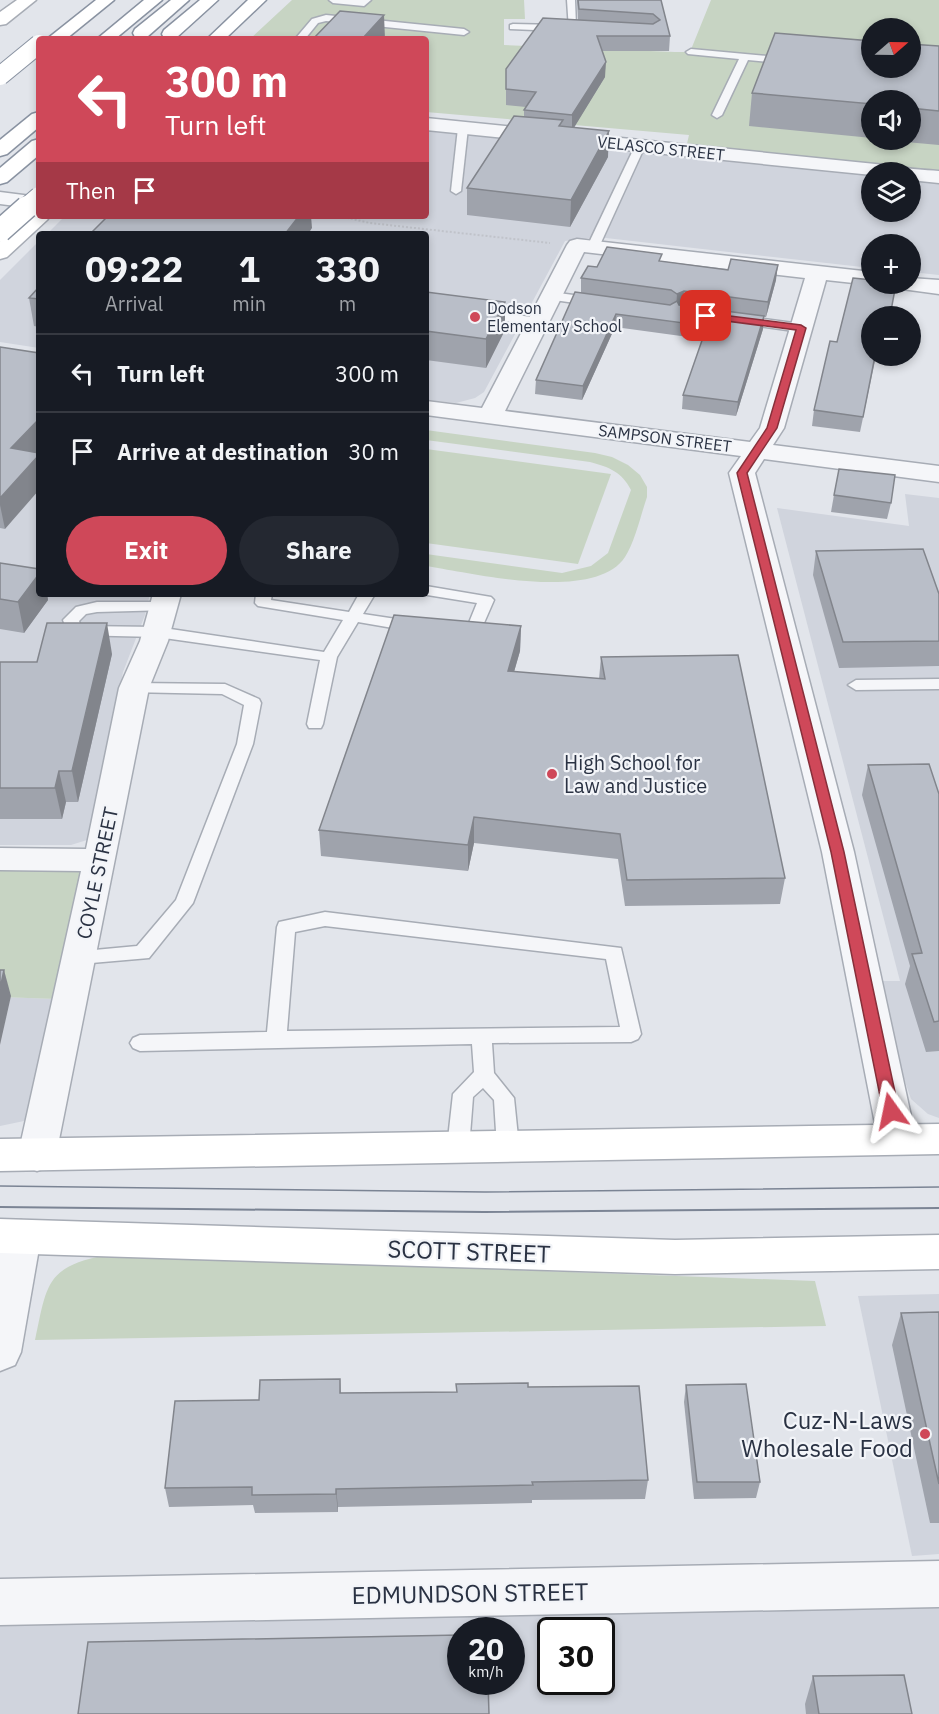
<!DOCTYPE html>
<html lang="en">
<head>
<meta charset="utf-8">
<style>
	:root { --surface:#171b24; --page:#242831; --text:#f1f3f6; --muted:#9ea1a6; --line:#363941; --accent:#cf4859 }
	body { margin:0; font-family:"IBM Plex Sans",sans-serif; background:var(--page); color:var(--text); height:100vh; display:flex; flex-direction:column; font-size:22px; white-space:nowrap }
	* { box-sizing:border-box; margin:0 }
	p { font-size:20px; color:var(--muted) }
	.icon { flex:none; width:33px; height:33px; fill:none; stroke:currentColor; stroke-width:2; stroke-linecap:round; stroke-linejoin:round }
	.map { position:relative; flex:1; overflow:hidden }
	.side { position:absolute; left:36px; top:231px; width:393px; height:366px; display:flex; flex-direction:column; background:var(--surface); border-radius:6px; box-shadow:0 3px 9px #0003 }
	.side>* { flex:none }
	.top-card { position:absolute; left:36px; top:36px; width:393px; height:183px; border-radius:6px; box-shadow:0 3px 9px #0003; background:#cf4859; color:#fff; overflow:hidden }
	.needle { width:39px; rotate:70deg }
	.buttons { position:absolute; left:861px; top:18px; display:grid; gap:12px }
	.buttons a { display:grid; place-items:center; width:60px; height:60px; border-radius:50%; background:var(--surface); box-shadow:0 3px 9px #0003; font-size:30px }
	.speed { position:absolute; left:447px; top:1617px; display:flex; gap:12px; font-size:30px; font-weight:700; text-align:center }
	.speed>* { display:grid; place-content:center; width:78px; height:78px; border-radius:50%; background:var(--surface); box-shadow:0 3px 9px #0003; line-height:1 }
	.speed small { font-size:15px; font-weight:400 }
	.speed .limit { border:3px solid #111; border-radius:9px; background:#fff; color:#111 }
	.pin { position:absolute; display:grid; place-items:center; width:51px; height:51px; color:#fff; margin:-26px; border-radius:12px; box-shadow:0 3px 9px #0006 }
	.me { position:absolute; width:66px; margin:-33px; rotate:348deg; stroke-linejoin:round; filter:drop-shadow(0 0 4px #0008) }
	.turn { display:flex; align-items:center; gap:21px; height:126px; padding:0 30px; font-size:27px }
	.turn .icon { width:78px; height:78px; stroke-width:2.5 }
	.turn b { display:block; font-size:42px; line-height:51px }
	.then { display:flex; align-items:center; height:57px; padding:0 30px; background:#0003; gap:12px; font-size:22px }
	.eta { display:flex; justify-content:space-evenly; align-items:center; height:102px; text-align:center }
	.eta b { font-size:36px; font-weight:700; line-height:42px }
	.action { display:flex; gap:12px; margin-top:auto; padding:12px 30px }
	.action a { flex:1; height:69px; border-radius:36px; background:var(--accent); color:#fff; font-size:24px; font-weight:700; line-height:69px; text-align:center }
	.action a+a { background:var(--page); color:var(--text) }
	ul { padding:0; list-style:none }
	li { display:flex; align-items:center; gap:18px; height:78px; padding:0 30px; border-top:2px solid var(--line) }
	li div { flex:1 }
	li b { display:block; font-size:22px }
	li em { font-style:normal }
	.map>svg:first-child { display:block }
	.built { fill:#d0d4dd; fill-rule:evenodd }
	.green { fill:#c7d4c3; fill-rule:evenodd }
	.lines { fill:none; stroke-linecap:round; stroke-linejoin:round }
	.lane-casing { stroke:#a7acb5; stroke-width:3 }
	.street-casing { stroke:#a7acb5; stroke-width:3 }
	.secondary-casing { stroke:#a7acb5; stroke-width:3 }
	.highway-casing { stroke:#8992a1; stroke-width:3 }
	.path { stroke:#c0c3ca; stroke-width:2; stroke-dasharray:2 2; stroke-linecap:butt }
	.lane { fill:#f5f6f9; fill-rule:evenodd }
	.street { fill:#f5f6f9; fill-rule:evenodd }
	.secondary { fill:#fff; fill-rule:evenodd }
	.highway { fill:#fff; fill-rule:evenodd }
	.tram-far1 { stroke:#7b8494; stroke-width:1.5 }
	.tram { stroke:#7b8494; stroke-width:2 }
	.highway-bridge-far1-casing { stroke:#8992a1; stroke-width:20; stroke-linecap:butt }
	.highway-bridge-casing { stroke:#8992a1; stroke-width:25; stroke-linecap:butt }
	.highway-bridge-far1 { stroke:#fff; stroke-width:18 }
	.highway-bridge { stroke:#fff; stroke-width:22 }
	.wall { fill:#9fa3ac }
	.shaded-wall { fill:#82858c }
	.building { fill:#b9bec8; stroke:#82858c; stroke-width:1.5 }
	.route { fill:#cf4859; stroke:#872f3a; stroke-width:1.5 }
	.poi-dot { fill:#cf4859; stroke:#f2f4f8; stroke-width:2 }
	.labels { text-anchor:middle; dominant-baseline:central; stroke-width:4.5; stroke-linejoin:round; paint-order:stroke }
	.far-street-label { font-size:16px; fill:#2a3243; stroke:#f2f4f8 }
	.far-poi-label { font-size:16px; fill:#2a3243; stroke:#f2f4f8; text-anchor:start }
	.poi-label { font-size:20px; fill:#2a3243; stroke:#f2f4f8; text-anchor:start }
	.street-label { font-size:20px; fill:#2a3243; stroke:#f2f4f8 }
	.near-street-label { font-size:24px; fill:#2a3243; stroke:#f2f4f8 }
	.near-poi-label { font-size:24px; fill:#2a3243; stroke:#f2f4f8; text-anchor:end }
</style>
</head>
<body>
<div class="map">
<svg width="939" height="1714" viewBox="0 0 939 1714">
	<rect width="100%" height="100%" fill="#e2e5eb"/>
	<g class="built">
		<path d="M426 130 871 175 872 212H910L911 178 939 181V275L911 272 910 244H872L871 268 597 237 565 241 484 392 475 398 456 403 426 400V234H47L65 216H426Z"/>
		<path d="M39 241V348L0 342V280Z"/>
		<path d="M0 362 39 367V594H150L145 615 123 672 92 832 87 840 71 845H0Z"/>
		<path d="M905 494 939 498V1118L928 1114 911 1099 898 1061 879 981H900L777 508 909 526Z"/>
		<path d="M0 997 56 999 33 1114 24 1121 0 1126Z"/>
		<path d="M939 1294V1554L912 1556 858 1296Z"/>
		<path d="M939 1598V1714H0V1614ZM460 1630H512V1682H460ZM550 1630H602V1682H550Z"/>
	</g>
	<g class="green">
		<path d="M292 0H524L525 19H504V45L675 52H690L711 0H939V173L686 148 689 135 426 112V39H250ZM872 28H910V68H872ZM872 100H910V140H872Z"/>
		<path d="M426 430 595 453 612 457 628 465 640 475 647 487V497C641 514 635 542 625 557 595 603 472 573 426 566V554L562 573 591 566 608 553 631 490C622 472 609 467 590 462L426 440Z"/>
		<path d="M426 449 611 474 578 564 426 543Z"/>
		<path d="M0 863 81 866 56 999 0 997Z"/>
		<path d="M106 1255 815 1281 826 1326 35 1340C47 1285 45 1267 106 1255Z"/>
	</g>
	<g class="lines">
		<g class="lane-casing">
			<g id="lane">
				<path d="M329 0H371L364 6 333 3Z"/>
				<path d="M567 0H575L576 26 590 27V31L569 30Z"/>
				<path d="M326 15 464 29 469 32 464 35 326 21 318 23 305 39H295L312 19Z"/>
				<path d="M513 24 559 25 564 28 559 31 510 29V25Z"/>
				<path d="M691 49 788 58 793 61 788 64 748 60 722 115 717 118 712 115 739 59 688 54 686 52Z"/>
				<path d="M463 125 468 128 461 191 456 194 451 191 458 128Z"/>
				<path d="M640 143 645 146 599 247 597 249H589L587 247 635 146Z"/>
				<path d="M551 292 596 298 602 302 596 306 547 299V293Z"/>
				<path d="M483 310 538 318 544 322 538 326 479 317 477 314Z"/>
				<path d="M741 316 801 324 807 328 801 332 737 323 735 320Z"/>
				<path d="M426 586 491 597 494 600 477 639H461L453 634 455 631 466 630 477 603 421 594H426Z"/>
				<path d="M256 594H272L271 600 349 612 359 594H375L363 614 416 622 424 627 416 632 358 622 337 657 323 724 321 728H309L307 724 320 660 157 637 74 635 68 633 63 620 76 607 97 602H164L172 607 169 610 97 612 86 614 79 621 81 626 157 627 324 652 343 620 258 606 255 603Z"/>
				<path d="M939 679V689L856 690 848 685 856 680Z"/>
				<path d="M134 683 225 684 259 699 261 703 253 744 193 903 149 958 80 964 73 962 70 957 73 952 137 946 176 900 237 744 244 705 222 694 128 692 126 688Z"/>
				<path d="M325 912 621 948 641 1034 638 1039 631 1042 492 1043 494 1073 514 1098 519 1147 515 1153 508 1155 501 1153 497 1147 494 1100 483 1088 473 1097 469 1148 465 1154 458 1156 451 1154 447 1148 453 1094 474 1072 472 1044 140 1051 133 1048 130 1043 133 1038 140 1035 267 1032 277 927 279 922ZM325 926 606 959 620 1027 287 1031 295 932Z"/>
			</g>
		</g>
		<g class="street-casing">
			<g id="street">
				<path d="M426 118 895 166C908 169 924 170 939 171V183L910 180V172H872V175L426 130Z"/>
				<path d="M0 192 39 197V209L0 204Z"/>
				<path d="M577 239 872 272V284H880L872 285 826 280 784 428 773 445 939 466V482L764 459 755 473 854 852 916 1139 911 1150 897 1154 883 1150 878 1139 822 852 729 473 741 456 426 415V401L482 408 567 245 570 241ZM584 252 805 278 760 428 750 442 505 411Z"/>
				<path d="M910 278 939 280V294L902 289 899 284H910Z"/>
				<path d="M153 594H181L168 641 149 688 56 1155 51 1166 37 1171 23 1166 18 1155 81 871 0 870V848L86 849 119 688 140 641Z"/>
				<path d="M21 1220 35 1225 41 1237 21 1352 15 1365 0 1371V1241L7 1225Z"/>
				<path d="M939 1561V1607L0 1625V1579Z"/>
			</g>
		</g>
		<g class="secondary-casing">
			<g id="secondary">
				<path d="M17 0H36L6 24 0 25V12Z"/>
				<path d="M39 210V216H50L47 220 7 257 0 259V242L33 212Z"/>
				<path d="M939 1124V1154L0 1171V1139Z"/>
				<path d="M0 1219 675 1240 939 1235V1269L675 1274 0 1253Z"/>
			</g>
		</g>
		<g class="highway-casing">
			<g id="highway">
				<path d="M96 0H114L66 39H47Z"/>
				<path d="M144 0H162L115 39H97Z"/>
				<path d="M171 0H189L147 37H135L133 33 135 29Z"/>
				<path d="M200 0H218L176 38H164L162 34 164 30Z"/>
				<path d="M248 0H266L225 39H207Z"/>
				<path d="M39 112V127L7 154 0 156V140L32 114Z"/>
				<path d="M39 139V155L7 182 0 184V168L32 141Z"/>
			</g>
		</g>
		<path class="path" d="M339 216 370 223 550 243"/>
		<use href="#lane" class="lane"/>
		<use href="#street" class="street"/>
		<use href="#secondary" class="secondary"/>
		<use href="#highway" class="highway"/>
		<path class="tram-far1" d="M0 1186 485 1192 939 1187"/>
		<path class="tram" d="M0 1207 484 1212 939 1208"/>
		<g class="highway-bridge-far1-casing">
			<g id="highway-bridge-far1">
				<path d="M0 76 39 44"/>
				<path d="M25 208 39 196"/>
			</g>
		</g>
		<g class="highway-bridge-casing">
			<path id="highway-bridge" d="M0 231 27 207"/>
		</g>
		<use href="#highway-bridge-far1" class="highway-bridge-far1"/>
		<use href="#highway-bridge" class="highway-bridge"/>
	</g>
	<g class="wall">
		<path d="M577 0H661L670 36 669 51H602L605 77 574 127 608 157 570 227 467 215V188L524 117V110L526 107 506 105V69L578 20Z"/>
		<path d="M939 46V145L884 140H910V100H872V138L749 126 752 93Z"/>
		<path d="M661 262 776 280 766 317H764L763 329 736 416 682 409 683 395 703 339 615 327 582 400 535 394 536 380 581 293V278L597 267Z"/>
		<path d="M39 287V327L34 326 29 298Z"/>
		<path d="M426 292 505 302V330L486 368 426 360Z"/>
		<path d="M872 316 876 356 860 432 812 426 814 410Z"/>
		<path d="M0 347 5 529 0 528Z"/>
		<path d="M834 495 891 503 887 519 831 512Z"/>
		<path d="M816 551 939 594V666L839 668 813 575Z"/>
		<path d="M0 563 39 594H47L48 600 24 633 0 629Z"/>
		<path d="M521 626 520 651 514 672 599 679 601 657 785 878 780 904 625 906 618 859 474 843 468 871 321 856 319 830Z"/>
		<path d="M112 654 78 802H66L62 819H0V662H37Z"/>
		<path d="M868 765 939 794V1051L926 1052 905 984 910 966 862 795Z"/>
		<path d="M939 1312V1523H930L892 1345 901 1313Z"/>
		<path d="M340 1379 341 1393 457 1392 528 1387 648 1480 645 1499 532 1500V1503L338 1507V1512L255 1513 253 1505 169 1507 165 1488 259 1400Z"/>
		<path d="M686 1385 760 1482 756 1498 694 1499 684 1402Z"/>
		<path d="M813 1676 912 1714H806L805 1704Z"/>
	</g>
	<g class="shaded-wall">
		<path d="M384 15 385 39H362Z"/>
		<path d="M606 62 605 77 572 131V115Z"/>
		<path d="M609 131 608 157 570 227 571 200Z"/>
		<path d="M299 216H311L312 228 308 234H285Z"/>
		<path d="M778 265 776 280 766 317 768 302Z"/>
		<path d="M684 291 682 307 676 310 677 294Z"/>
		<path d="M505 302V330L486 368V339Z"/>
		<path d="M616 314 615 327 582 400 583 386Z"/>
		<path d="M764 316 763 329 736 416 738 402Z"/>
		<path d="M39 419V453L11 448Z"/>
		<path d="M39 455V490L5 529 0 505V498Z"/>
		<path d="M39 574V594H47L48 600 24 633 18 602Z"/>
		<path d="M107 623 112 654 78 802 72 771Z"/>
		<path d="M521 626 520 651 507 696 508 671Z"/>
		<path d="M59 771 66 802 62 819 55 788Z"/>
		<path d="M474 817V843L468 871V845Z"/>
		<path d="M4 970 11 996 0 1045V989Z"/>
		<path d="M336 1489 338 1507V1512L336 1494Z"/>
	</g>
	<g class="building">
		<path d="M578 0H661L670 36H597L606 62 572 115 524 110 536 92 506 89V69L543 18 653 24 660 20 653 14 579 9Z"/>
		<path d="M340 11 384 15 362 39H313Z"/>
		<path d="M775 33 872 41V68H910V44L939 46V111L910 108V100H872V104L752 93Z"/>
		<path d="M514 116 563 120 559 126 609 131 571 200 467 188Z"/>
		<path d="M108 216H299L285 234H90Z"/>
		<path d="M607 247 662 254 659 261 728 270 731 259 778 265 768 302 684 291 677 294 671 290 581 278 588 266 597 267Z"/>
		<path d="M853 278 872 280V284H896L890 316H872V356H875L863 417 814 410 830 341 837 342Z"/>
		<path d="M39 287V299L29 298Z"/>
		<path d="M426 292 505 302 486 339 426 331Z"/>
		<path d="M575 292 670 305 677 301 679 305 764 316 738 402 683 395 707 326 616 314 583 386 536 380Z"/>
		<path d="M0 347 39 353V419L11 448 39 453V455L0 498Z"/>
		<path d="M839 469 895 475 891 503 834 495Z"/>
		<path d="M923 549 939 594V641L843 642 816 551Z"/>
		<path d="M0 563 39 569V574L18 602 0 599Z"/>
		<path d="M394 615 521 626 508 671 605 679 601 657 738 655 785 878 627 880 620 834 474 817 468 845 319 830Z"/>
		<path d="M47 623H107L72 771H59L55 788H0V662H37Z"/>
		<path d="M929 764 939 794V1021L934 1022 912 954 922 953 868 765Z"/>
		<path d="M0 970H4L0 989Z"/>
		<path d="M939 1312V1484L901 1313Z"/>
		<path d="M340 1379V1393L457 1392 456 1384 528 1383V1387L639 1386 648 1480 532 1482 533 1485 336 1489V1494L252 1495V1487L165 1488 175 1401 259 1400 260 1380Z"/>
		<path d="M746 1384 760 1482H697L686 1385Z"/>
		<path d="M460 1635V1682H488L489 1714H78L88 1642Z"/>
		<path d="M904 1675 912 1714H819L813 1676Z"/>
	</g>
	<path class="route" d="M706 313 801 325 806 328 777 428 747 473 844 852 899 1111 897 1115 891 1117 886 1115 883 1111 831 852 737 473 767 428 796 330 703 318V314Z"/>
	<g class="poi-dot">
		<circle cx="475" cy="317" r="6"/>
		<circle cx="552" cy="774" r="6"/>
		<circle cx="925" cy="1434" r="6"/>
	</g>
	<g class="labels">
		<g class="far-street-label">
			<text transform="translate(661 148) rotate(6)">VELASCO STREET</text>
			<text transform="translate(665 438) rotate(7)">SAMPSON STREET</text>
		</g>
		<g class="far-poi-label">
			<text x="487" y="308">Dodson<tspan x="487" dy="18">Elementary School</tspan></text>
		</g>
		<g class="poi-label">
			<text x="564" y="762">High School for<tspan x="564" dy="23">Law and Justice</tspan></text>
		</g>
		<g class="street-label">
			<text transform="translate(97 873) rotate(-78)">COYLE STREET</text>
		</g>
		<g class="near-street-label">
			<text transform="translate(469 1251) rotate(2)">SCOTT STREET</text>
			<text transform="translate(470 1593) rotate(-1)">EDMUNDSON STREET</text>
		</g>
		<g class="near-poi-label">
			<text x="913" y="1420">Cuz-N-Laws<tspan x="913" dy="28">Wholesale Food</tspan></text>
		</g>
	</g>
</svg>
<div class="buttons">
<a><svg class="needle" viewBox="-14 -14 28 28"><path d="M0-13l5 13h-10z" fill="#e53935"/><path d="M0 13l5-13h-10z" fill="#9ea1a6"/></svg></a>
<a><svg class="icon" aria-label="sound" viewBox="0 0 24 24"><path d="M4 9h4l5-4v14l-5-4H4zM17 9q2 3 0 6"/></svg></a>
<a><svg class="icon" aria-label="layers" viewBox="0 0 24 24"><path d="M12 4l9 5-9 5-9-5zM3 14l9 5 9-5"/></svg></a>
<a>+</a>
<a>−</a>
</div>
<div class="speed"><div>20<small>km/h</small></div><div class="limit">30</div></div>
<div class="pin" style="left:706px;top:316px;background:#d93025"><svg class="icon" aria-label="arrive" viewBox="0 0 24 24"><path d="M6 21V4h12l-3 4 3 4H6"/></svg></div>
<svg class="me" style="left:891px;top:1111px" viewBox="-20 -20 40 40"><path d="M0-17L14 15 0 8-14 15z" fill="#cf4859" stroke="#fff" stroke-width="4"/></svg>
<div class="top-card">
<div class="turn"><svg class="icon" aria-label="left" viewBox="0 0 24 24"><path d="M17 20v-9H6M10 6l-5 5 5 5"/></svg><div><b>300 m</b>Turn left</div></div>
<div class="then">Then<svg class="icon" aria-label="arrive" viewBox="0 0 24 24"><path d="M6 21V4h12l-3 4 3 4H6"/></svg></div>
</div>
<section class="side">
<div class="eta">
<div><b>09:22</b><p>Arrival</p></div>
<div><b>1</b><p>min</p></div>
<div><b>330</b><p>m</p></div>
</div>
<ul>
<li><svg class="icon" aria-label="left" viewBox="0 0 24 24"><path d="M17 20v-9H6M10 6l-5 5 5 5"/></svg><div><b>Turn left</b></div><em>300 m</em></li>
<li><svg class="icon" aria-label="arrive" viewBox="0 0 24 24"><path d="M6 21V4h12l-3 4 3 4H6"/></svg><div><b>Arrive at destination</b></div><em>30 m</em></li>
</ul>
<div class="action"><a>Exit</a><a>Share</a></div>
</section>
</div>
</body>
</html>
